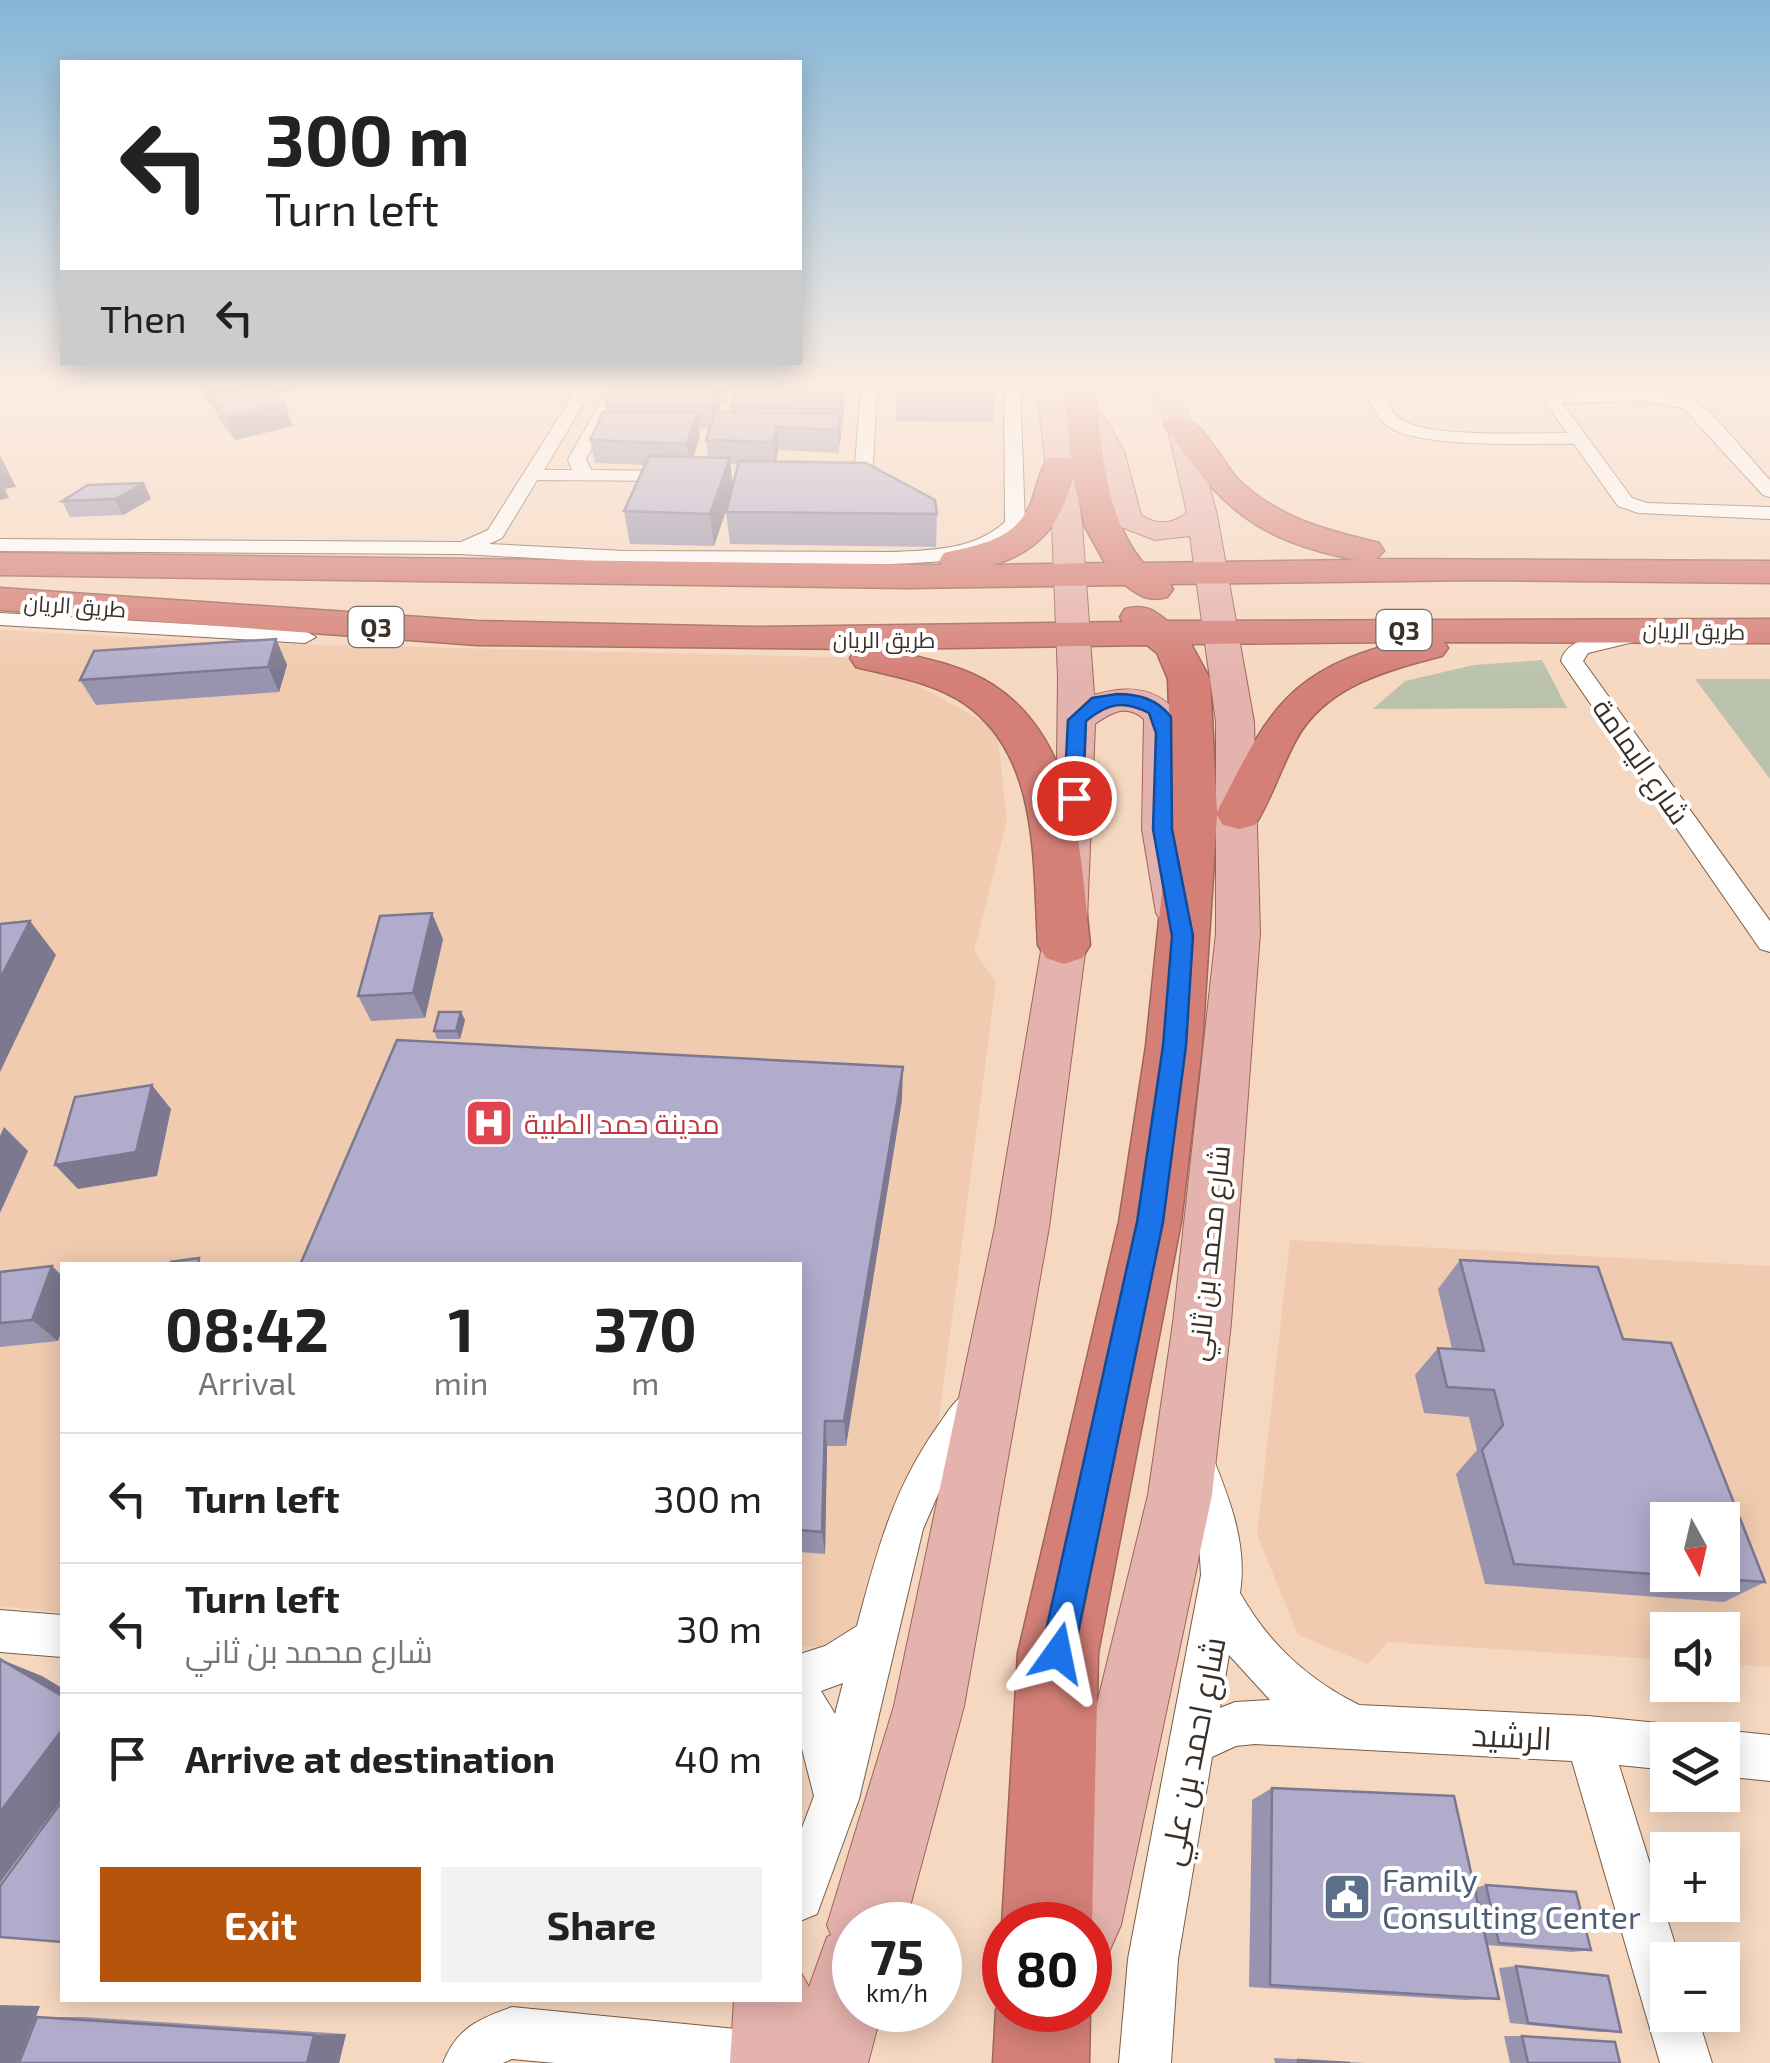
<!DOCTYPE html>
<html lang="en">
<head>
<meta charset="utf-8">
<style>
	:root { --surface:#fff; --page:#f2f2f2; --text:#222; --muted:#767676; --line:#e0e0e0; --accent:#b45309 }
	body { margin:0; font-family:"Exo 2",Cairo,sans-serif; background:var(--page); color:var(--text); height:100vh; display:flex; flex-direction:column; font-size:38px; white-space:nowrap }
	* { box-sizing:border-box; margin:0 }
	p { font-size:32px; color:var(--muted) }
	.icon { flex:none; width:55px; height:55px; fill:none; stroke:currentColor; stroke-width:2; stroke-linecap:round; stroke-linejoin:round }
	.map { position:relative; flex:1; overflow:hidden }
	.sheet { position:absolute; left:60px; top:1262px; width:742px; height:740px; display:flex; flex-direction:column; background:var(--surface); border-radius:0px; box-shadow:0 5px 25px #0003 }
	.sheet>* { flex:none }
	.guide { position:absolute; left:60px; top:60px; width:742px; height:305px; border-radius:0px; box-shadow:0 5px 25px #0003; background:#fff; color:var(--text); overflow:hidden }
	.needle { width:65px; rotate:172deg }
	.fabs { position:absolute; left:1650px; top:1502px; display:grid; gap:20px }
	.fabs a { display:grid; place-items:center; width:90px; height:90px; border-radius:0px; background:var(--surface); box-shadow:0 5px 25px #0003; font-size:50px }
	.speed { position:absolute; left:832px; top:1902px; display:flex; gap:20px; font-size:50px; font-weight:700; text-align:center }
	.speed>* { display:grid; place-content:center; width:130px; height:130px; border-radius:50%; background:var(--surface); box-shadow:0 5px 25px #0003; line-height:1 }
	.speed small { font-size:25px; font-weight:400 }
	.speed .limit { border:15px solid #d22; background:#fff; color:#111 }
	.pin { position:absolute; display:grid; place-items:center; width:85px; height:85px; color:#fff; margin:-42px; border:5px solid #fff; border-radius:50%; box-shadow:0 2px 10px #0007 }
	.me { position:absolute; width:110px; margin:-55px; rotate:12deg; stroke-linejoin:round; filter:drop-shadow(0 0 8px #0008) }
	.turn { display:flex; align-items:center; gap:35px; height:210px; padding:0 40px; font-size:45px }
	.turn .icon { width:130px; height:130px; stroke-width:2.5 }
	.turn b { display:block; font-size:70px; line-height:85px }
	.then { display:flex; align-items:center; height:95px; padding:0 40px; background:#0003; gap:20px; font-size:38px }
	.eta { display:flex; justify-content:space-evenly; align-items:center; height:170px; text-align:center }
	.eta b { font-size:60px; font-weight:700; line-height:70px }
	.action { display:flex; gap:20px; margin-top:auto; padding:20px 40px }
	.action a { flex:1; height:115px; border-radius:0px; background:var(--accent); color:#fff; font-size:40px; font-weight:700; line-height:115px; text-align:center }
	.action a+a { background:var(--page); color:var(--text) }
	ul { padding:0; list-style:none }
	li { display:flex; align-items:center; gap:30px; height:130px; padding:0 40px; border-top:2px solid var(--line) }
	li div { flex:1 }
	li b { display:block; font-size:38px }
	li em { font-style:normal }
	.map>svg:first-child { display:block }
	.built { fill:#f0cbaf; fill-rule:evenodd }
	.green { fill:#bbc2ab }
	.lines { fill:none; stroke-linecap:round; stroke-linejoin:round }
	.street-casing { stroke:#775d48; stroke-width:2 }
	.primary-casing { stroke:#9e645b; stroke-width:2 }
	.highway-casing { stroke:#9e645b; stroke-width:3 }
	.street { fill:#fff; fill-rule:evenodd }
	.primary { fill:#e5b3ad; fill-rule:evenodd }
	.highway { fill:#d48077; fill-rule:evenodd }
	.wall { fill:#9894af; fill-rule:evenodd }
	.shaded-wall { fill:#7c788f }
	.building { fill:#b1accc; stroke:#7c788f; stroke-width:2.5; fill-rule:evenodd }
	.route { fill:#1a73e8; stroke:#114b97; stroke-width:2.5 }
	.labels { text-anchor:middle; dominant-baseline:central; stroke-width:8; stroke-linejoin:round; paint-order:stroke }
	.far-street-label { font-size:22px; fill:#3b3027; stroke:#fff }
	.shield { fill:#fff; stroke:#766e68; stroke-width:2.5 }
	.shield-label { font-size:25px; font-weight:bold; fill:#3b3027 }
	.street-label { font-size:28px; fill:#3b3027; stroke:#fff }
	.health-label { font-size:28px; fill:#be3a42; stroke:#fff; text-anchor:start }
	.near-street-label { font-size:32px; fill:#3b3027; stroke:#fff }
	.near-service-label { font-size:32px; fill:#4e5e75; stroke:#fff; text-anchor:start }
</style>
</head>
<body>
<div class="map">
<svg width="1770" height="2063" viewBox="0 0 1770 2063">
	<rect width="100%" height="100%" fill="#f6d8c1"/>
	<g class="built">
		<path d="M0 630 216 642 868 658 997 729 1007 821 974 951 996 982 928 1503 846 1648 800 1646V1265H62V1613L0 1606Z"/>
		<path d="M1290 1240 1770 1266V1667L1723 1664 1722 1630H1668L1667 1660 1388 1642 1368 1664 1298 1635 1257 1535ZM1668 1520H1722V1575H1668Z"/>
	</g>
	<g class="green">
		<path d="M1542 660 1567 708 1373 709 1405 681 1474 665Z"/>
		<path d="M1695 679H1770V779Z"/>
	</g>
	<g class="lines">
		<g class="street-casing">
			<g id="street">
				<path d="M572 388H588L584 403 544 470H572L568 459 609 388H625L586 459 591 470 677 471 686 476 677 481 537 480 502 538 489 544 625 551 892 552C933 550 974 550 1005 522L1004 388H1020L1025 523C993 562 938 562 892 564L625 563 460 554 0 551V539L461 542 488 530 568 403Z"/>
				<path d="M861 388H877L873 466 858 478 822 480V472L847 469 855 464Z"/>
				<path d="M1364 388H1380C1386 399 1390 413 1402 420 1430 438 1530 433 1567 433L1544 401C1564 385 1672 386 1695 401 1717 415 1751 460 1770 480V497L1763 495 1683 408 1643 401 1562 403 1632 498 1647 503 1770 507V519L1638 513 1618 506 1574 444C1532 443 1422 449 1389 427 1376 418 1370 401 1364 388Z"/>
				<path d="M0 613 305 631 316 637 305 643 0 625Z"/>
				<path d="M1638 628 1649 634 1646 639 1588 653 1583 661 1770 921V952L1760 949 1561 661C1566 635 1615 633 1638 628Z"/>
				<path d="M973 1390 986 1395 992 1408 940 1490 923 1529 859 1799 817 1914 800 1921V1833L814 1796 800 1741V1654L825 1646 857 1626C876 1554 893 1489 937 1427 948 1412 955 1397 973 1390ZM843 1683 835 1714 821 1691Z"/>
				<path d="M1195 1442 1209 1448C1228 1495 1248 1542 1240 1593 1269 1644 1307 1679 1359 1705L1588 1716 1668 1724 1684 1731 1688 1740H1668V1770L1619 1765 1680 1960H1668V2015H1697L1712 2063H1660L1572 1761 1255 1744 1236 1746 1212 1757 1178 1959 1171 2063H1119L1128 1959 1201 1575 1198 1524 1175 1462 1181 1448ZM1229 1655 1270 1700 1235 1702 1220 1708Z"/>
				<path d="M0 1610 62 1615V1657L0 1652Z"/>
				<path d="M1722 1730 1770 1735V1781L1722 1776V1740H1705Z"/>
				<path d="M512 2007 736 2029 754 2037 762 2055 759 2063H555L512 2059 503 2063H443C457 2028 478 2019 512 2007Z"/>
			</g>
		</g>
		<g class="primary-casing">
			<g id="primary">
				<path d="M1037 388H1063L1082 523 1094 695C1127 685 1159 686 1180 717L1182 829 1200 913 1193 924 1178 928 1163 924 1156 913 1142 829 1144 719C1126 704 1112 712 1095 724L1086 945 1049 1227 964 1706 905 1925H855V2010H882L868 2063H730L734 2000H800V1971L809 1987 827 1937 831 1935 827 1925 894 1706 995 1227 1042 945 1057 761 1058 678 1052 523Z"/>
				<path d="M1149 388H1175L1193 425 1217 515 1254 722 1260 933 1231 1323 1212 1495 1121 1925 1109 1952 1090 1961V1925H1043L1148 1495 1173 1323 1216 933V722L1190 536 1155 540 1116 525 1096 451 1068 400 1081 392 1090 394 1124 451 1141 515C1157 525 1171 525 1187 513L1167 425Z"/>
			</g>
		</g>
		<g class="highway-casing">
			<g id="highway">
				<path d="M1064 388H1094C1103 448 1103 514 1143 563L1355 560C1253 539 1222 508 1164 425L1169 418C1201 410 1219 460 1239 480 1279 519 1327 530 1379 543L1384 551 1376 559 1770 561V583L1477 580 1170 584 1173 589 1167 597C1148 602 1140 596 1125 585L906 588 0 575V553L942 565 939 561 944 553C980 544 1014 541 1031 503 1037 488 1039 471 1048 458H1071ZM1073 477 1085 527 1105 563 993 565C1040 551 1061 523 1073 477Z"/>
				<path d="M0 588 477 621 753 627 1123 622 1120 617 1125 609C1144 604 1153 609 1167 621L1770 619V643L1444 642 1448 648 1442 656C1388 670 1325 686 1296 740 1281 767 1272 798 1255 825L1239 829 1223 825 1217 815 1202 1046 1181 1222 1098 1653 1092 1925 1090 1930V1925H1005V1932L1002 1925 1018 1653 1119 1222 1146 1046 1172 795 1168 679 1157 653 1147 645 883 649C920 658 961 664 993 685 1079 741 1080 854 1090 945L1082 958 1064 964 1046 958 1038 945C1033 863 1040 756 965 704 933 682 892 676 856 667L850 658 856 649 477 645 0 610ZM1399 642C1285 671 1267 715 1217 812L1210 679 1191 644Z"/>
				<path d="M1005 1989V2010H1090L1089 2063H993L996 2010Z"/>
			</g>
		</g>
		<use href="#street" class="street"/>
		<use href="#primary" class="primary"/>
		<use href="#highway" class="highway"/>
	</g>
	<g class="wall">
		<path d="M203 388H300L276 394 284 403 293 426 235 440 218 418 212 404H209Z"/>
		<path d="M613 388H731L726 403 720 402 719 412H732L737 388H847L838 453 778 450 776 462 937 514 936 547 730 544 726 512 729 502 714 546 630 544 624 511 645 465 595 463 590 440 606 412 605 404ZM699 428 710 429 706 440 708 458 693 457 700 436ZM730 464H738L732 487Z"/>
		<path d="M896 388H996L993 422 896 421Z"/>
		<path d="M151 499 123 515 70 517 62 501Z"/>
		<path d="M276 639 287 665 279 692 96 705 80 680Z"/>
		<path d="M443 939 425 1018 371 1021 358 996Z"/>
		<path d="M461 1012 465 1020 460 1039H437L434 1031Z"/>
		<path d="M902 1100 846 1446H827L825 1554 800 1552V1265Z"/>
		<path d="M1460 1260 1623 1339 1765 1582 1724 1602 1485 1584 1456 1474 1477 1450 1469 1417 1424 1413 1415 1375 1438 1348 1452 1349 1438 1289Z"/>
		<path d="M52 1266 62 1276V1329L58 1341 0 1347V1272Z"/>
		<path d="M1272 1788 1474 1888 1486 1885 1591 1950 1572 1952 1487 1945 1499 1999 1465 2000 1249 1987 1252 1800Z"/>
		<path d="M1516 1966 1621 2032H1600L1510 2023 1499 1968Z"/>
		<path d="M37 2017H84L346 2034 339 2063Z"/>
		<path d="M1504 2036H1522L1620 2063H1510Z"/>
		<path d="M1274 2058 1366 2063H1275Z"/>
	</g>
	<g class="shaded-wall">
		<path d="M203 388H300L249 400 209 396 212 404H209Z"/>
		<path d="M717 388H718L720 408 713 429 710 406Z"/>
		<path d="M724 388H731L726 403Z"/>
		<path d="M843 388 844 409 842 432 841 409Z"/>
		<path d="M284 403 293 426 235 440 225 417Z"/>
		<path d="M697 413 700 436 690 467 687 444Z"/>
		<path d="M840 414 841 437 838 453V430Z"/>
		<path d="M777 427 778 450 775 465 773 442Z"/>
		<path d="M0 455 16 487 5 489 9 498 0 500Z"/>
		<path d="M730 458 733 490 714 546 710 514Z"/>
		<path d="M144 483 151 499 123 515 115 499Z"/>
		<path d="M276 639 287 665 279 692 268 667Z"/>
		<path d="M432 913 443 939 425 1018 413 993Z"/>
		<path d="M30 921 56 955 0 1072V979Z"/>
		<path d="M461 1012 465 1020 460 1039 456 1031Z"/>
		<path d="M903 1067 902 1100 846 1446 844 1421Z"/>
		<path d="M152 1085 171 1109 157 1176 78 1189 55 1165Z"/>
		<path d="M4 1127 28 1151 0 1213V1136Z"/>
		<path d="M52 1266 62 1276V1329L58 1341 32 1320Z"/>
		<path d="M825 1421 827 1446 825 1554 822 1532Z"/>
		<path d="M0 1659 42 1676 62 1688V1696Z"/>
		<path d="M62 1730V1799L0 1883V1812Z"/>
		<path d="M0 2005 40 2006 18 2063H0Z"/>
		<path d="M346 2034 339 2063H307L314 2035Z"/>
	</g>
	<g class="building">
		<path d="M243 388H271L284 403 225 417 209 396Z"/>
		<path d="M613 388H717L710 406 605 404Z"/>
		<path d="M737 388H843L841 409 731 408Z"/>
		<path d="M603 412 697 413 687 444 590 440Z"/>
		<path d="M715 412 840 414 838 430 777 427 773 442 706 440Z"/>
		<path d="M649 456 730 458 710 514 624 511Z"/>
		<path d="M739 461 866 463 935 500 937 514 726 512Z"/>
		<path d="M144 483 115 499 62 501 88 485Z"/>
		<path d="M276 639 268 667 80 680 94 651Z"/>
		<path d="M432 913 413 993 358 996 380 916Z"/>
		<path d="M30 921 0 979V924Z"/>
		<path d="M439 1012H461L456 1031H434Z"/>
		<path d="M397 1040 903 1067 844 1421H825L822 1532 800 1530V1265H300Z"/>
		<path d="M152 1085 136 1152 55 1165 75 1097Z"/>
		<path d="M199 1258 198 1265H170L171 1262Z"/>
		<path d="M1460 1260 1598 1267 1623 1339 1671 1343 1765 1582 1514 1564 1482 1450 1503 1425 1494 1390 1447 1387 1438 1348 1484 1351ZM1668 1520H1722V1575H1668Z"/>
		<path d="M52 1266 32 1320 0 1323V1272Z"/>
		<path d="M0 1659 62 1696V1730L0 1812Z"/>
		<path d="M1272 1788 1454 1796 1499 1999 1270 1985Z"/>
		<path d="M62 1801V1942L0 1937V1886Z"/>
		<path d="M1486 1885 1576 1892 1591 1950 1499 1943Z"/>
		<path d="M1516 1966 1608 1976 1621 2032 1528 2023Z"/>
		<path d="M37 2017 314 2035 307 2063H19Z"/>
		<path d="M1522 2036 1615 2042 1620 2063H1528Z"/>
		<path d="M1298 2060 1350 2063H1298Z"/>
	</g>
	<linearGradient id="sky" x2="0" y2="1"><stop stop-color="#84b6d8"/><stop offset="0.57" stop-color="#fbede3"/><stop offset="1" stop-color="#fbede3" stop-opacity="0"/></linearGradient>
	<rect width="1770" height="677" fill="url(#sky)"/>
	<path class="route" d="M1117 694C1139 694 1157 699 1171 717L1172 829 1193 936 1186 1046 1163 1222 1074 1653 1069 1665 1058 1669 1046 1665 1041 1653 1137 1222 1163 1046 1172 936 1153 829 1156 733 1149 713C1123 700 1108 703 1086 721L1083 798 1074 804 1064 798 1068 720 1092 698Z"/>
	<defs>
		<g id="hospital-square" transform="scale(2.5)"><rect x="-9" y="-9" width="18" height="18" rx="4" fill="#e0444e" stroke="#fff"/><path d="M-5-5h3v3.5h4V-5h3V5h-3V1.5h-4V5h-3Z" fill="#fff"/></g>
		<g id="civic-square" transform="scale(2.5)"><rect x="-9" y="-9" width="18" height="18" rx="4" fill="#5c6f8a" stroke="#fff"/><path d="M-.6-6.5H3V-4.5H.6V-3L4-1V1h2V6H-6V1h2V-1L-.6-3ZM-1.2 2.5V6h2.4V2.5Z" fill="#fff"/></g>
	</defs>
	<g fill-rule="evenodd">
		<use href="#hospital-square" x="489" y="1123"/>
		<use href="#civic-square" x="1347" y="1897"/>
	</g>
	<g class="labels">
		<g class="far-street-label">
			<text transform="translate(75 605) rotate(4)">طريق الريان</text>
			<text transform="translate(1694 630) rotate(1)">طريق الريان</text>
			<text x="884" y="639">طريق الريان</text>
		</g>
		<g class="shield">
			<rect x="348.5" y="607" width="55" height="40" rx="8"/>
			<rect x="1376.5" y="610" width="55" height="40" rx="8"/>
		</g>
		<g class="shield-label">
			<text x="376" y="627">Q3</text>
			<text x="1404" y="630">Q3</text>
		</g>
		<g class="street-label">
			<text transform="translate(1642 761) rotate(55)">شارع اليمامة</text>
			<text transform="translate(1208 1253) rotate(-84)">شارع محمد بن ثاني</text>
		</g>
		<g class="health-label">
			<text x="524" y="1123">مدينة حمد الطبية</text>
		</g>
		<g class="near-street-label">
			<text transform="translate(1512 1735) rotate(3)">الرشيد</text>
			<text transform="translate(1191 1751) rotate(-79)">شارع احمد بن علي</text>
		</g>
		<g class="near-service-label">
			<text x="1382" y="1879">Family<tspan x="1382" dy="37">Consulting Center</tspan></text>
		</g>
	</g>
</svg>
<div class="fabs">
<a><svg class="needle" viewBox="-14 -14 28 28"><path d="M0-13l5 13h-10z" fill="#e53935"/><path d="M0 13l5-13h-10z" fill="#767676"/></svg></a>
<a><svg class="icon" aria-label="sound" viewBox="0 0 24 24"><path d="M4 9h4l5-4v14l-5-4H4zM17 9q2 3 0 6"/></svg></a>
<a><svg class="icon" aria-label="layers" viewBox="0 0 24 24"><path d="M12 4l9 5-9 5-9-5zM3 14l9 5 9-5"/></svg></a>
<a>+</a>
<a>−</a>
</div>
<div class="speed"><div>75<small>km/h</small></div><div class="limit">80</div></div>
<div class="pin" style="left:1074px;top:798px;background:#d93025"><svg class="icon" aria-label="arrive" viewBox="0 0 24 24"><path d="M6 21V4h12l-3 4 3 4H6"/></svg></div>
<svg class="me" style="left:1058px;top:1653px" viewBox="-20 -20 40 40"><path d="M0-17L14 15 0 8-14 15z" fill="#1a73e8" stroke="#fff" stroke-width="4"/></svg>
<div class="guide">
<div class="turn"><svg class="icon" aria-label="left" viewBox="0 0 24 24"><path d="M17 20v-9H6M10 6l-5 5 5 5"/></svg><div><b>300 m</b>Turn left</div></div>
<div class="then">Then<svg class="icon" aria-label="left" viewBox="0 0 24 24"><path d="M17 20v-9H6M10 6l-5 5 5 5"/></svg></div>
</div>
<section class="sheet">
<div class="eta">
<div><b>08:42</b><p>Arrival</p></div>
<div><b>1</b><p>min</p></div>
<div><b>370</b><p>m</p></div>
</div>
<ul>
<li><svg class="icon" aria-label="left" viewBox="0 0 24 24"><path d="M17 20v-9H6M10 6l-5 5 5 5"/></svg><div><b>Turn left</b></div><em>300 m</em></li>
<li><svg class="icon" aria-label="left" viewBox="0 0 24 24"><path d="M17 20v-9H6M10 6l-5 5 5 5"/></svg><div><b>Turn left</b><p>شارع محمد بن ثاني</p></div><em>30 m</em></li>
<li><svg class="icon" aria-label="arrive" viewBox="0 0 24 24"><path d="M6 21V4h12l-3 4 3 4H6"/></svg><div><b>Arrive at destination</b></div><em>40 m</em></li>
</ul>
<div class="action"><a>Exit</a><a>Share</a></div>
</section>
</div>
</body>
</html>
